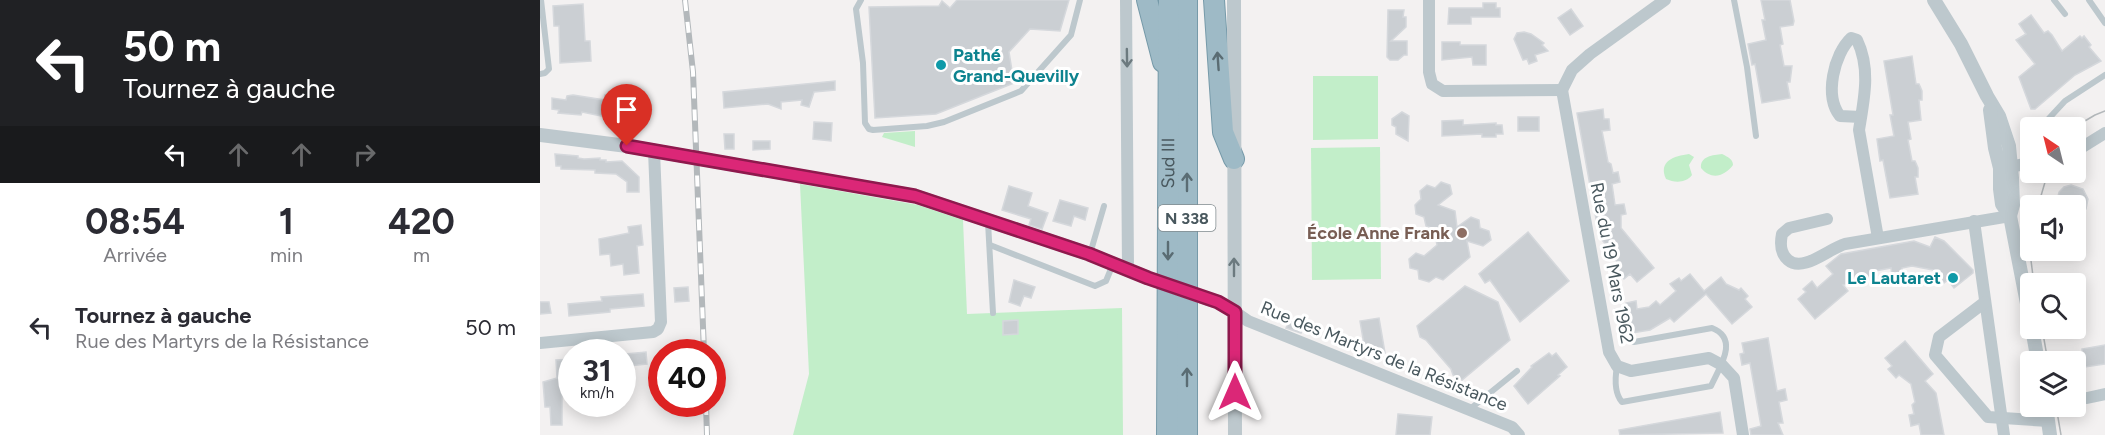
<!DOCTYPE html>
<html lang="fr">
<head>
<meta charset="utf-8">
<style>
	:root { --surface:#fff; --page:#f7f7f7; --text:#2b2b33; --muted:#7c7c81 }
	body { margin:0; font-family:Figtree,sans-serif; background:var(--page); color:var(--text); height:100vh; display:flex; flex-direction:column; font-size:22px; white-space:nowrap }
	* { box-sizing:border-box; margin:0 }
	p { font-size:20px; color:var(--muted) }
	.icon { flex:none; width:33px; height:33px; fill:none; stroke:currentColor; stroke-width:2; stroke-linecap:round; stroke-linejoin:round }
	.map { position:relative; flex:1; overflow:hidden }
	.details { display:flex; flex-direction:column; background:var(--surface); width:540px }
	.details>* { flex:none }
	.top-card { background:#202124; color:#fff; overflow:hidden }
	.needle { width:39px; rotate:325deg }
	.tools { position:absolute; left:1480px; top:117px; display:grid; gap:12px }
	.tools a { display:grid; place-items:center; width:66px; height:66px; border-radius:6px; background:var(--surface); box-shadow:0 3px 15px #0003; font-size:30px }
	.speed { position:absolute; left:18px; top:339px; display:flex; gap:12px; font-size:30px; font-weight:700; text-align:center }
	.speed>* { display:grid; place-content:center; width:78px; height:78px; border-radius:50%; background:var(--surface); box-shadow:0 3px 15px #0003; line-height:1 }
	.speed small { font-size:15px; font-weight:400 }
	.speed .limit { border:9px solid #d22; background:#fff; color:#111 }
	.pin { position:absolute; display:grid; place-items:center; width:51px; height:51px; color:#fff; margin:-62px -26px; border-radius:50% 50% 50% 0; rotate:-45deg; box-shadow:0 0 6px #0007 }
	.pin .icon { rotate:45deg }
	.me { position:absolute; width:66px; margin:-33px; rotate:0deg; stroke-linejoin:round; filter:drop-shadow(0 0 4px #0008) }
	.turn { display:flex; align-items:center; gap:21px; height:126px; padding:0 24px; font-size:27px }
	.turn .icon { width:78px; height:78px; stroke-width:2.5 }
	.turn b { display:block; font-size:42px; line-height:51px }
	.lanes { display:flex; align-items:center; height:57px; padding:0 24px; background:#0003; justify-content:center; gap:30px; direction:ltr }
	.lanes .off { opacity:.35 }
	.eta { display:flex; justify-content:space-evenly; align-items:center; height:102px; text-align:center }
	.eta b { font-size:36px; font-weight:700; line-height:42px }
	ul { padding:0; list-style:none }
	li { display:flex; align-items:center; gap:18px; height:84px; padding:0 24px }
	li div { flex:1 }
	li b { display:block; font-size:22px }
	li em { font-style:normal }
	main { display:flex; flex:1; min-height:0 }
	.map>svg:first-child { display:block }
	.green { fill:#c2eec9 }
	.building { fill:#cbcfd3; stroke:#d5d8dc; stroke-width:1.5 }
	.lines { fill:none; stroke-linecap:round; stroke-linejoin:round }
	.trunk-casing { stroke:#769aa9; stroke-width:22 }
	.service { stroke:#bdc8cd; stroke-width:6 }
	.minor { stroke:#bdc8cd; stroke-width:12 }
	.tertiary { stroke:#bdc8cd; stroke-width:14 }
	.trunk { stroke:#9ebac6; stroke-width:20 }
	.tram { stroke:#b3b8bb; stroke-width:1.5 }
	.rail-casing { stroke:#b3b8bb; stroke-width:6 }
	.rail { stroke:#fff; stroke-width:4; stroke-dasharray:11; stroke-linecap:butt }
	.tertiary-bridge { stroke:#bdc8cd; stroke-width:14 }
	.oneway { stroke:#6c7a7f }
	.oneway2 { stroke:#5a6c73 }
	.route-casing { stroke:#8e194d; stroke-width:15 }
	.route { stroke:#db2777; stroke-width:10 }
	.culture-dot { fill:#0f9aa8; stroke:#fff; stroke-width:2 }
	.education-dot { fill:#8d6e63; stroke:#fff; stroke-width:2 }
	.labels { text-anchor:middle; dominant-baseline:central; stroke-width:6; stroke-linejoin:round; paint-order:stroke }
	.shield { fill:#fff; stroke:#808a8e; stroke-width:1.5 }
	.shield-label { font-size:16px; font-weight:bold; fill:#49585e }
	.culture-label { font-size:18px; font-weight:bold; fill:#0d838f; stroke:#fff; text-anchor:start }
	.street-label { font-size:18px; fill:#49585e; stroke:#fff }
	.education-label { font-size:18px; font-weight:bold; fill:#785e54; stroke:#fff; text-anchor:end }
</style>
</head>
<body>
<main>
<section class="details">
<div class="top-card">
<div class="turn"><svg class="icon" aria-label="left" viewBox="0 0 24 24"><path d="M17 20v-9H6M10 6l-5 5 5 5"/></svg><div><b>50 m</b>Tournez à gauche</div></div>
<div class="lanes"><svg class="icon" aria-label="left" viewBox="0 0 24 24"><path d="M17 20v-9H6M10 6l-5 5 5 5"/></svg><svg class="icon off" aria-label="ahead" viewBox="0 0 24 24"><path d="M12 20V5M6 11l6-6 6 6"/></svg><svg class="icon off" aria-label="ahead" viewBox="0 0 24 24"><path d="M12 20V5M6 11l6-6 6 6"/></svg><svg class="icon off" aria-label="right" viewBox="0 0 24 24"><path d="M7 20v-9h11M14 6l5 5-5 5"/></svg></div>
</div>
<div class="eta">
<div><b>08:54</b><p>Arrivée</p></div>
<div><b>1</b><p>min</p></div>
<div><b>420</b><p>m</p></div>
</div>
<ul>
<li><svg class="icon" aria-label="left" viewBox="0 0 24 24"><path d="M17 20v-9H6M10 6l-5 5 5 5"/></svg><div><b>Tournez à gauche</b><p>Rue des Martyrs de la Résistance</p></div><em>50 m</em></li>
</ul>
</section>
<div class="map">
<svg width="1565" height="435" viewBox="0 0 1565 435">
	<rect width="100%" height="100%" fill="#f3f1f1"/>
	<g class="green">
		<path d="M773 76H838V139L773 140Z"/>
		<path d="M375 131V147L342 137 344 133Z"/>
		<path d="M840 147 841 279 772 280 771 148Z"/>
		<path d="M1149 154 1154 157 1149 165 1152 175C1146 183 1135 183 1126 179 1118 161 1134 156 1149 154Z"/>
		<path d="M1182 154C1188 157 1193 159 1193 165 1184 177 1171 180 1161 168 1160 156 1173 155 1182 154Z"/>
		<path d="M260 184 378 205 423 220 427 314 582 308 583 435H253L269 374Z"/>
	</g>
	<g class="building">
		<path d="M417 0H529L520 31 490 29 469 52 474 83 396 114 335 118 329 7 399 6 402 1 410 8Z"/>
		<path d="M1221 0H1250L1254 21 1253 25 1240 27 1243 44 1240 45 1244 66H1252L1250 82H1247L1250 98 1222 103 1215 64 1212 65 1208 44 1226 40 1222 20H1225Z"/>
		<path d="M943 3H956V8H960V17H931V24H908L909 8H943Z"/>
		<path d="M43 4 45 41H50L51 61 20 63 19 26H14L13 6Z"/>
		<path d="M1031 9 1043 26 1030 35 1018 18Z"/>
		<path d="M848 10H864L863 17H866V27L851 41H867V55H864L858 60H850L847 57Z"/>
		<path d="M1491 15 1504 33 1508 31 1512 35 1522 51 1540 36 1542 38 1544 36 1551 45 1549 47 1561 61 1535 75 1495 109H1491L1479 77 1495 64 1476 40 1486 34 1479 24Z"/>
		<path d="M984 32 991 34 1004 43 1002 45 1008 51 995 55 997 61 989 64 987 59 983 60 974 39 977 33Z"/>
		<path d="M902 42H920V45H946V65H933L932 57 902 60Z"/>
		<path d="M1372 56 1376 84H1379L1382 91V100H1379L1381 120 1368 122 1371 139 1368 140 1372 161H1375L1378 168V177H1375L1378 194 1350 198 1343 160 1340 161 1337 139 1354 136 1350 115H1353L1344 61Z"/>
		<path d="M295 81V90L274 92 269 107 261 105 262 100 241 102V109L228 104 184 108 183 92Z"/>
		<path d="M33 95 65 100V95L105 98 104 113 83 112V114H76V119L42 112 41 115 18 113 19 110 12 109V98L26 100 27 96Z"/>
		<path d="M1063 109 1064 119H1069L1070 130 1062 131 1068 162 1071 164 1073 173 1078 172 1080 182 1072 184 1075 205 1084 204 1086 214 1081 215V228L1114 268 1097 282 1090 274 1084 279 1077 270 1081 267 1075 259 1076 256 1062 240 1065 238 1058 230 1037 113Z"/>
		<path d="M862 112 869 116 868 141 856 134V127L852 125V119Z"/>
		<rect x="978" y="117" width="21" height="14"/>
		<path d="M923 120V125L956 123V125H962L963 134H956V137H942V134L902 136V121Z"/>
		<path d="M274 122 292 123 291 141 273 139Z"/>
		<path d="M184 134H194V149H185Z"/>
		<path d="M213 141H230V149L213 150Z"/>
		<path d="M15 154 38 156V158L44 159 60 158V160H66V162L82 161 99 177V192H87V182L76 174 55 173V170L21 169V166H16Z"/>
		<path d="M901 182 910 185 912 194 898 205 915 211 917 227 931 217 939 220 940 228 949 231 951 240 943 246 927 241 930 257 903 280 896 277 889 282 879 279 878 270 870 268 869 259 876 253 884 256 897 245 894 229 886 226 884 217 876 214 875 205 881 199 880 191 887 185 895 188Z"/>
		<path d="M1531 185 1543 189 1548 199 1546 209 1536 220V206H1516L1519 192 1524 187Z"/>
		<path d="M469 186 492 193 488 206 508 213 502 229 489 225 491 219 462 210Z"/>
		<path d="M520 200 548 208 545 220 534 216 531 226 513 221Z"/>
		<path d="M101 225 103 245 97 246 99 273 84 275 83 264 71 266 70 254 60 255 59 239 89 233 88 227Z"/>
		<path d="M988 232 1029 281 980 322 950 280 945 283 939 274Z"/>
		<path d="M1395 237 1404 241 1433 270V273L1414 288 1408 280 1404 283 1393 270 1372 266 1362 268 1363 274 1352 276 1351 268 1330 272 1332 280 1303 285 1308 291 1275 319 1258 299 1266 292 1263 289 1272 281 1277 288 1293 274 1286 266 1301 254 1374 241 1390 247Z"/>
		<path d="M1150 274 1164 291 1181 277 1186 284 1199 290 1201 288 1208 296 1205 299 1212 307 1192 324 1166 294 1134 322 1130 318 1110 330 1080 335 1075 309 1086 308V303L1096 301 1097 309 1109 307 1116 301 1120 305 1136 291 1130 284 1139 278 1141 281Z"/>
		<path d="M474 280 495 287 491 298 484 296 480 306 469 302Z"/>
		<path d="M925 286 958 302 970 340 922 380 913 375 911 369 886 340 880 337 877 326Z"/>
		<path d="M148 287 149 301 135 302 134 288Z"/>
		<path d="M103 294 104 306 70 309V312L29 316 28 304 62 301 61 297Z"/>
		<path d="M0 302H9L11 313 0 314Z"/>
		<path d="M839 318 845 353 826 356 820 321Z"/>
		<path d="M478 320V334L463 335V321Z"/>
		<path d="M750 320 764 325 761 333 746 328Z"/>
		<path d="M1228 338 1237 391 1245 389 1247 400 1239 402 1243 423H1238L1243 435H1211L1210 429 1221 426 1210 363 1202 365 1200 354 1204 353 1202 343Z"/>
		<path d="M1365 341 1393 374 1385 381 1396 393 1404 435H1381L1379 424 1371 426 1369 415 1374 414 1372 405 1375 402 1371 384 1359 375 1356 378 1348 369 1352 366 1345 358Z"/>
		<path d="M1565 345V364L1545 367 1542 349Z"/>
		<path d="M106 352 107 364 88 366 86 354Z"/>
		<path d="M1009 353 1012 356 1016 353 1027 367 1018 375 1020 376 988 404 974 386 992 367 991 366Z"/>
		<path d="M32 359V378L22 379V425H11L10 407H5L3 382 17 378 16 360Z"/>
		<path d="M1180 412 1183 433 1080 435 1079 430Z"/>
		<path d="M858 414 892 417 890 435H856Z"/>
	</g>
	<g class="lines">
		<g class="trunk-casing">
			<g id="trunk">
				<path d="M607 0 623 62"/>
				<path d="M647 0V435"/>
				<path d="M674 0 683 132 694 159"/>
				<path id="s1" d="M627 435 629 0"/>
			</g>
		</g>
		<g class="service">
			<path d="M321 0 316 9 323 63 325 123 329 129 333 130 387 126 404 122 481 91 531 35 540 0"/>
			<path d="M1194 0 1207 67 1216 136"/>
			<path d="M1514 0 1525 14"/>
			<path d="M1549 0 1565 23"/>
			<path d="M0 74 5 73 9 69 1 0"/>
			<path d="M1500 128 1525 101 1565 75"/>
			<path d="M448 222 453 313"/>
			<path d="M450 245 555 286 566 281 573 264"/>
			<path d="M550 254 564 206"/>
			<path d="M1077 366C1075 378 1074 393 1082 402L1171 386C1179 368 1200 339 1172 328L1094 342"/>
			<path d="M930 409 977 371"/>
		</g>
		<g class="minor">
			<path d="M586 0 588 269"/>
			<path d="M889 0V72L892 84 903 91 1022 90"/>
			<path d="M1022 90 1069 352 1077 366 1091 371 1169 358 1182 365 1194 378 1203 435"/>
			<path d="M1022 90 1032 70 1050 54 1125 0"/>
			<path d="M1321 117 1300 116C1284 96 1294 54 1311 38L1317 40C1331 69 1324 99 1319 130L1338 238"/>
			<path d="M1536 151 1565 133"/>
			<path d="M1463 168 1491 163"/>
			<path d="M1287 219 1249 228 1242 234C1240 244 1240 253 1248 260 1263 273 1288 249 1305 244L1470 216"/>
			<path d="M1434 221 1464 435"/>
			<path d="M1445 302 1399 337 1395 355 1448 417 1508 421"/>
			<path d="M695 312 708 321 972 427 979 435"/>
			<path d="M0 343 113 332 118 329 121 322 114 151"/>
			<path d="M1547 398 1565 394"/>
		</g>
		<g class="tertiary">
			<path d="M694 0 695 435"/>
			<path d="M1394 0 1421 44 1447 96 1459 116 1469 146 1472 178 1473 205 1470 216"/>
			<path d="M1450 110 1455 148 1460 168V189L1462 204 1470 216 1491 324"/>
			<path d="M0 135 87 146 375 196 549 254 608 278"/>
			<path d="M668 299 678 302 695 312"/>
			<path d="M1492 328 1498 362"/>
			<path d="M1506 406 1510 435"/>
		</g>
		<use href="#trunk" class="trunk"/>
		<g class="tram">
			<path d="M1533 128 1555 115 1565 111"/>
			<path d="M1498 206 1508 172"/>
			<path d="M1491 213 1488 237 1494 284"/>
			<path d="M1502 328 1508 362"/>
			<path d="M1516 406 1521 435"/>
		</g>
		<g class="rail-casing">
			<g id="rail">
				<path d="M145 0 153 72 164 352"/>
				<path d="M166 404 167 435"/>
			</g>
		</g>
		<use href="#rail" class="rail"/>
		<path class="tertiary-bridge" d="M608 278 668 299"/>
	</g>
	<defs><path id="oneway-shaft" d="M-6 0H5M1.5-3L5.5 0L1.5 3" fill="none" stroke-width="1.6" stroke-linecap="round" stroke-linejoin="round" transform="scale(1.5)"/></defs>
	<g class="oneway">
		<use href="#oneway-shaft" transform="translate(587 58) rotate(89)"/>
		<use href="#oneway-shaft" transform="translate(694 267) rotate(-90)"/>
	</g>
	<g class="oneway2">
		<use href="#oneway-shaft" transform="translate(678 61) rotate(-94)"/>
		<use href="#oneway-shaft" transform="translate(647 182) rotate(-90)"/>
		<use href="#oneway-shaft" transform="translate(628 251) rotate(90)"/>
		<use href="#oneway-shaft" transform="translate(647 377) rotate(-90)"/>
	</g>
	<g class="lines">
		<g class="route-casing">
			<path id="route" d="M87 146 375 196 549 254 608 278 678 302 695 312V392"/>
		</g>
		<use href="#route" class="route"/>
	</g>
	<g class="culture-dot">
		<circle cx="401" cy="65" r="6"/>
		<circle cx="1413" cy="278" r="6"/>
	</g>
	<circle class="education-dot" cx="922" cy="233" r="6"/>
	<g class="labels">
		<rect class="shield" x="618.5" y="205" width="57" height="26" rx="4.5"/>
		<g class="shield-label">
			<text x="647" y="218">N 338</text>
		</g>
		<g class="culture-label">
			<text x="413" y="55">Pathé<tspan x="413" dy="21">Grand-Quevilly</tspan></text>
			<text x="1401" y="278" text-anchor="end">Le Lautaret</text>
		</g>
		<g class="street-label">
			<text stroke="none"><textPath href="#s1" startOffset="272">Sud III</textPath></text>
			<text transform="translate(1072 263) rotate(79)">Rue du 19 Mars 1962</text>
			<text transform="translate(844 356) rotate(22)">Rue des Martyrs de la Résistance</text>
		</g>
		<g class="education-label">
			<text x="910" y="233">École Anne Frank</text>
		</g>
	</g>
</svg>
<div class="tools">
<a><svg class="needle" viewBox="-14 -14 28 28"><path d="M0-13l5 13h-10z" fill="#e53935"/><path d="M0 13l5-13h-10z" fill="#7c7c81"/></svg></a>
<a><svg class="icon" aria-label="sound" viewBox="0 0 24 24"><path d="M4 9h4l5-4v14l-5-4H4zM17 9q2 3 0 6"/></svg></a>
<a><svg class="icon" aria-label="search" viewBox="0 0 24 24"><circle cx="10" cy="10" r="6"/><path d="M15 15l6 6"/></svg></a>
<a><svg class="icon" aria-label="layers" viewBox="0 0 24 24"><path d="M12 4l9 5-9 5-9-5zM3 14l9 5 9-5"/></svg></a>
</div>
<div class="speed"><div>31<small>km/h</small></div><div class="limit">40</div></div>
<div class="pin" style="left:87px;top:146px;background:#d93025"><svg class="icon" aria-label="arrive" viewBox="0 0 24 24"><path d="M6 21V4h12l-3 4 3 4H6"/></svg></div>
<svg class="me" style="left:695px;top:392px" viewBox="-20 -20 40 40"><path d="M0-17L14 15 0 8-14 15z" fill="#db2777" stroke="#fff" stroke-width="4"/></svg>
</div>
</main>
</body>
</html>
